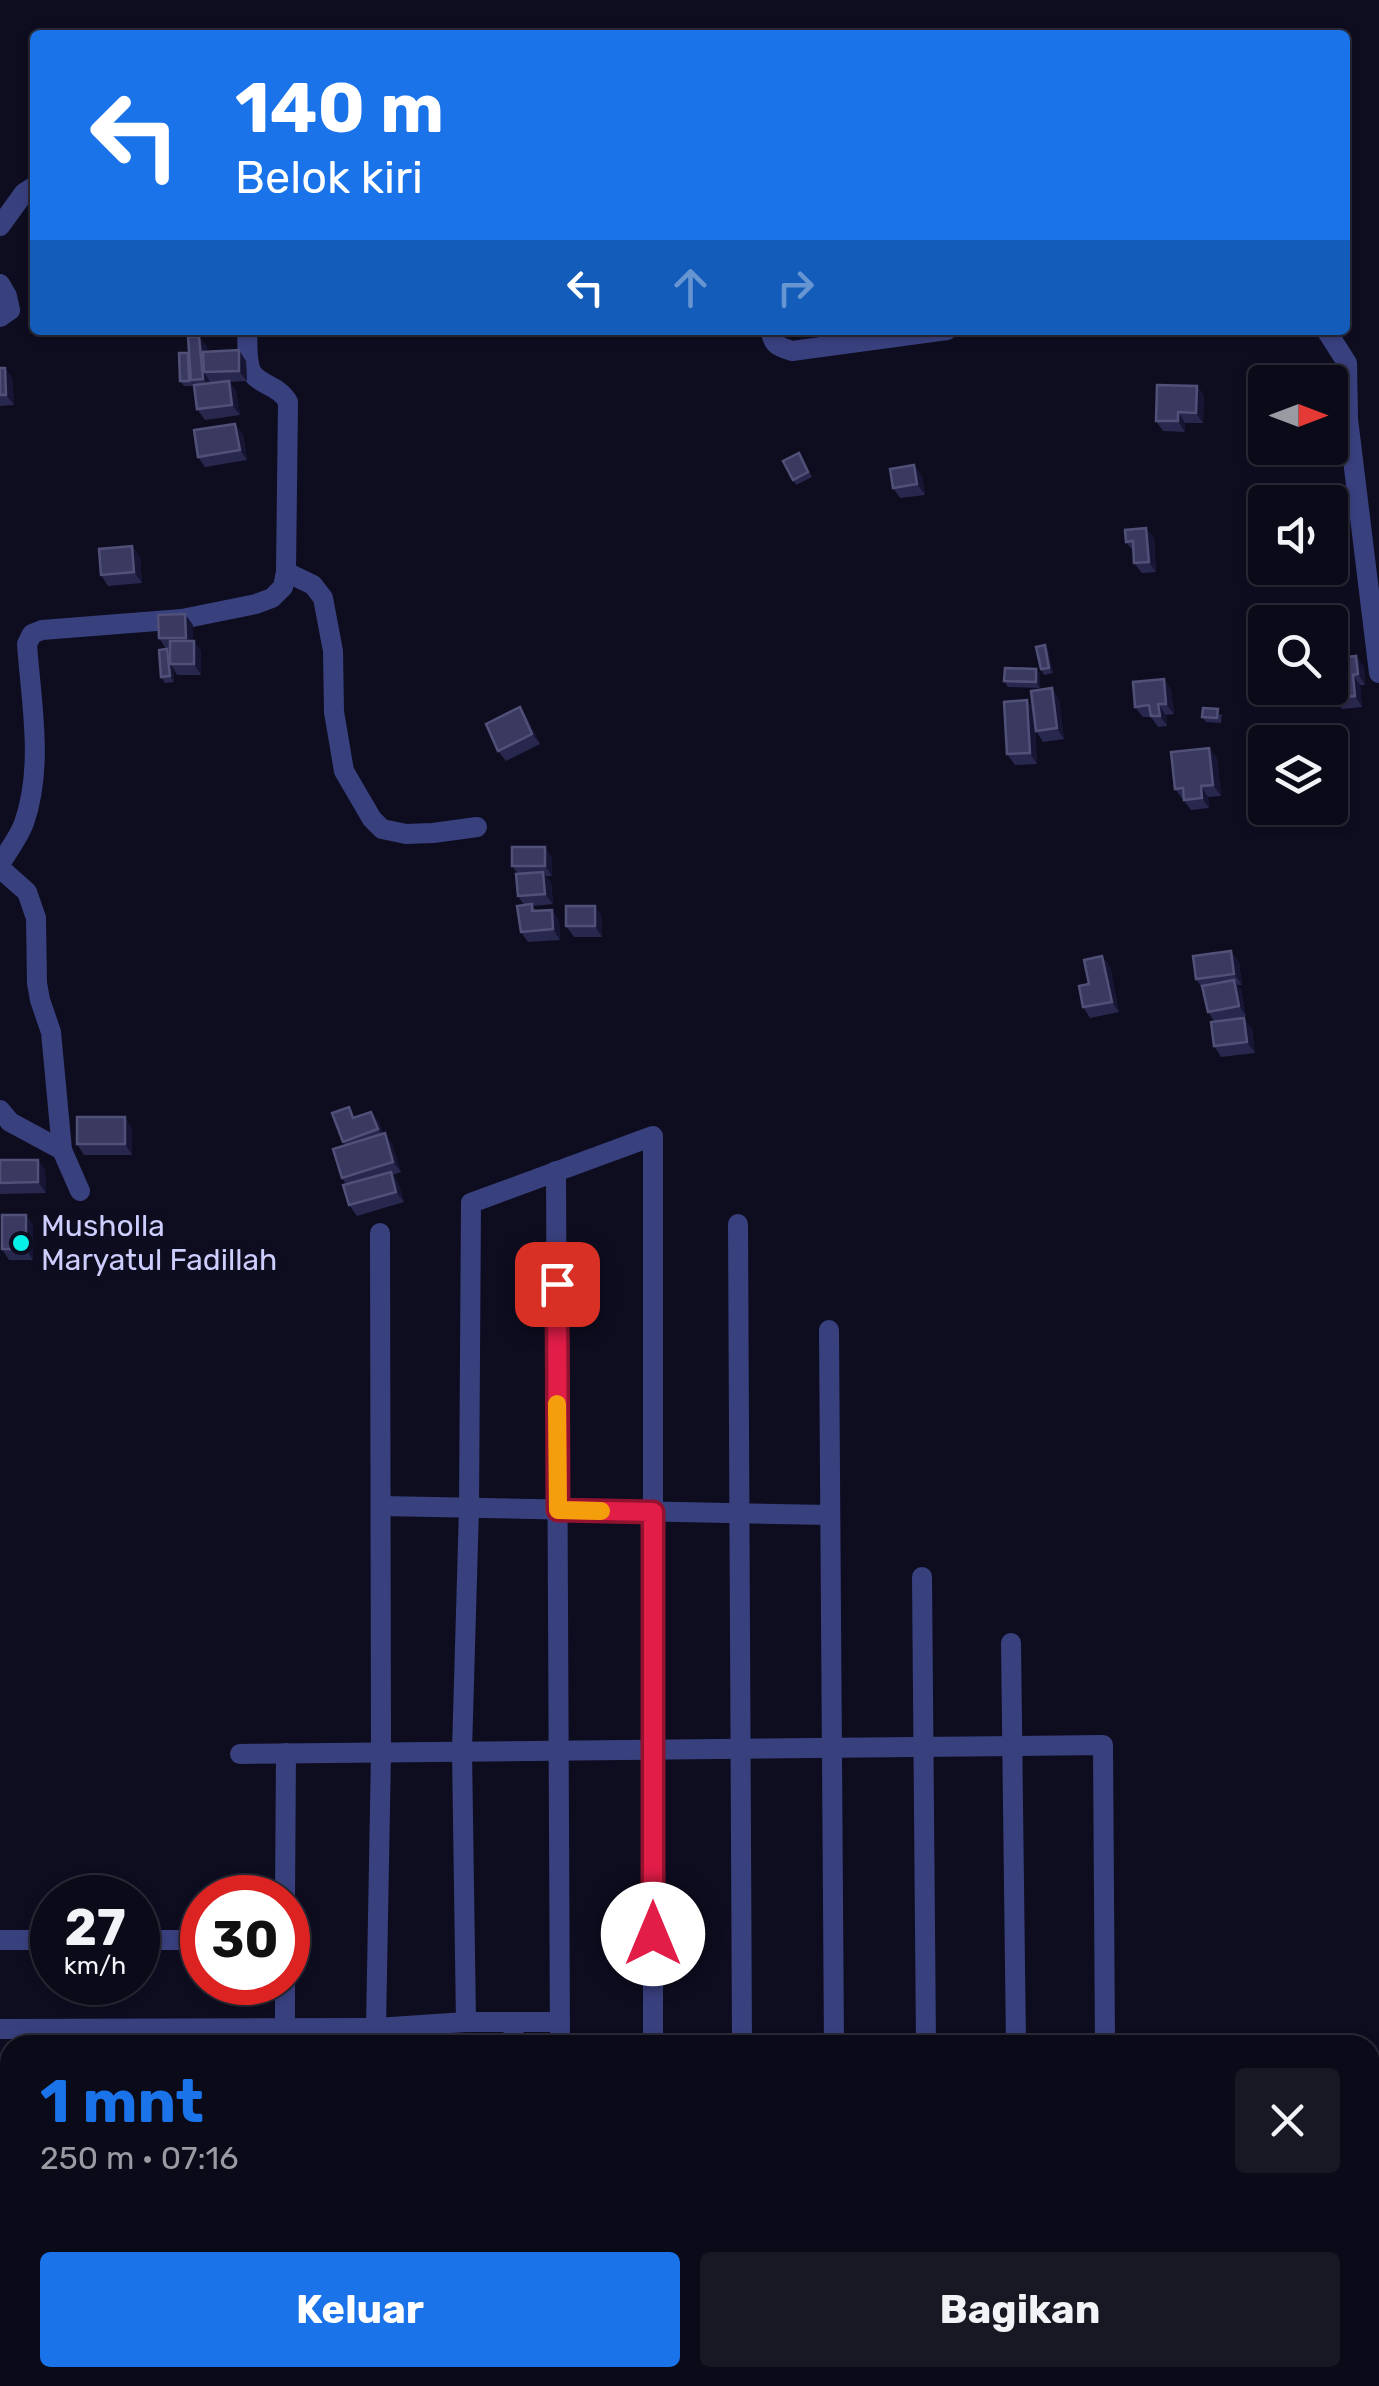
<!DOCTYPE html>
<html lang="id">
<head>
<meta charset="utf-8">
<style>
	:root { --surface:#0a0a18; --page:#181825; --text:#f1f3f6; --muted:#999aa2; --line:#2a2b37; --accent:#1a73e8 }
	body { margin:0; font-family:Rubik,sans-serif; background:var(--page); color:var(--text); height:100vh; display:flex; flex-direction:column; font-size:38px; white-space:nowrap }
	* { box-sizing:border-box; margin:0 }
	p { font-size:32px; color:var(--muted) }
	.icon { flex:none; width:55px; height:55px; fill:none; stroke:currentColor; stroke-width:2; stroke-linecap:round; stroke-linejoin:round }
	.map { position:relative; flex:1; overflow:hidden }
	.panel { position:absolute; left:0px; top:2035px; width:1380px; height:352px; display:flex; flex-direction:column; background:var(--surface); border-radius:30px 30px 0 0; box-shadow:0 2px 8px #0004,0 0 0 2px var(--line) }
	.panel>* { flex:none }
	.guide { position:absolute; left:30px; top:30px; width:1320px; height:305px; border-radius:10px; box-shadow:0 2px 8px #0004,0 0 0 2px var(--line); background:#1a73e8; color:#fff; overflow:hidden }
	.needle { width:65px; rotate:90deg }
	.controls { position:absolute; left:1248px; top:365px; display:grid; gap:20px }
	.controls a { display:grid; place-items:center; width:100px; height:100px; border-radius:10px; background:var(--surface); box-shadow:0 2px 8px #0004,0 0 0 2px var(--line); font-size:50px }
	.speed { position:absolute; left:30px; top:1875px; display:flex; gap:20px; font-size:50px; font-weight:700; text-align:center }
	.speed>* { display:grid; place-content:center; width:130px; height:130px; border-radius:50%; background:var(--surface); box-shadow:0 2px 8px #0004,0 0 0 2px var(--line); line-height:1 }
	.speed small { font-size:25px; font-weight:400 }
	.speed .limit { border:15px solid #d22; background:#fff; color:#111 }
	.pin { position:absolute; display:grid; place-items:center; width:85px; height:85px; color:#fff; margin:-42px; border-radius:20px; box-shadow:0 5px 15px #0006 }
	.me { position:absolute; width:110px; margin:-55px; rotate:0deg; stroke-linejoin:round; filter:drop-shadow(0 0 8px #0008) }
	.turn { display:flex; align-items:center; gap:35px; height:210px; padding:0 40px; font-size:45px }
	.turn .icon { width:130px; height:130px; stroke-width:2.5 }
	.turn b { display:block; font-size:70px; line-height:85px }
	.lanes { display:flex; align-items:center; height:95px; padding:0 40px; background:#0003; justify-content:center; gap:50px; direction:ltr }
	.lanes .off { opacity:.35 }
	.round { display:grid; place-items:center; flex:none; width:105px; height:105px; border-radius:10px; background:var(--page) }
	.headline { display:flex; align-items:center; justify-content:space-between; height:170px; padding:0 40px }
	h1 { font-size:60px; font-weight:700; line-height:75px; color:var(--accent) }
	.action { display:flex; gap:20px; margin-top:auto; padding:20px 40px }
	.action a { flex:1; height:115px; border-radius:10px; background:var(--accent); color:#fff; font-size:40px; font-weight:700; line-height:115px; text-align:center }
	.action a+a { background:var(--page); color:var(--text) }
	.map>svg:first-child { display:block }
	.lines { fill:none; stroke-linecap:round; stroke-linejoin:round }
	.street { stroke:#39407e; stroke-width:20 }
	.wall { fill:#28274d }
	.shaded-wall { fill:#161533 }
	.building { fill:#3a3960; stroke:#515079; stroke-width:2.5 }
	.route-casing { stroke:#92132f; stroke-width:25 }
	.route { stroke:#e11d48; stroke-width:18 }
	.slow { stroke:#f59e0b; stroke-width:18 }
	.poi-dot { fill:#05f1e8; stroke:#0e0d20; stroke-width:4 }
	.labels { text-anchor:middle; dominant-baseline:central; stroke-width:10; stroke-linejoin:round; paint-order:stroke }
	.poi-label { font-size:30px; fill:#cdcefe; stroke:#0e0d20; text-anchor:start }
</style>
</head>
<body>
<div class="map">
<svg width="1379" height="2386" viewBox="0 0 1379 2386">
	<rect width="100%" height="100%" fill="#0e0d20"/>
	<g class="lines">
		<g class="street">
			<path d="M0 226 24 193 35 186"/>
			<path d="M0 284 7 296 10 310 0 317"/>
			<path d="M771 330C772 345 779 347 792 351L947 330"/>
			<path d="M1326 330 1347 363 1348 419 1379 673"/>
			<path d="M286 572 313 585 323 598 333 651 334 712 344 771 372 819 382 829 406 834 433 833 477 827"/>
			<path d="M0 864C8 851 19 837 24 823 44 766 31 702 27 644L32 634 42 630 182 619 256 604 272 598 283 587 286 572 288 402C279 385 258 385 251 371 246 360 248 342 247 330"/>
			<path d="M0 868 27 892 36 918 37 983 40 1000 51 1032 62 1150"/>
			<path d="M0 1110 10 1122 62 1150 80 1191"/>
			<path d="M556 1171 560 2045"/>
			<path d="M738 1224 742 2045"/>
			<path d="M380 1233 381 1752 376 2028 466 2022H560"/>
			<path d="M829 1330 834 2045"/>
			<path d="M381 1506 830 1515"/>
			<path d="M922 1577 926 2045"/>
			<path d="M1011 1643 1016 2045"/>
			<path d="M240 1754 1103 1745 1105 2045"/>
			<path d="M285 1898 286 1753"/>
			<path d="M0 1940H52"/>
			<path d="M138 1940H202"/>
			<path d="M285 1982V2028"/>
			<path d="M466 2022 462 1751 469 1508 471 1203 653 1136V2045"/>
			<path d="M0 2029 376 2028"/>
			<path d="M513 2045 514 2022"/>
			<path d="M0 2092 10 2102"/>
			<path d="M0 2122 10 2132"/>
			<path d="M697 2378V2386"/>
			<path d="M788 2378V2386"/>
			<path d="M879 2378V2386"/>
			<path d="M971 2378V2386"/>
			<path d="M1062 2378V2386"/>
			<path d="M37 2386V2378"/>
			<path d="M517 2386V2378"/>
			<path d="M606 2386V2378"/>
		</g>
	</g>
	<g class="wall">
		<path d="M199 336 207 347V352L246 361 247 381 230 382 236 391 240 415 205 420 197 409 195 385 193 382V386H184L180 381 188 353Z"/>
		<path d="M0 368H5L12 378 14 405 0 406Z"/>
		<path d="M1197 386 1204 396 1203 423H1185V432L1163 431 1156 421Z"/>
		<path d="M243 434 247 460 205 467 198 457Z"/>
		<path d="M802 458 812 477 796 485 793 480Z"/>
		<path d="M914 465 922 476 925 495 900 498 893 488Z"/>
		<path d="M1146 528 1154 538 1156 572 1142 573 1134 563V552L1126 542Z"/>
		<path d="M132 546 140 557 142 583 108 586 101 575Z"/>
		<path d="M193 625V641L201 651V675H177L173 668 174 682 165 683 161 677 166 649 159 638Z"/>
		<path d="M1048 650 1053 673 1044 675 1041 669Z"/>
		<path d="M1330 659 1364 667 1365 685H1360L1362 707 1342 709 1334 698 1333 689 1327 690 1325 688H1330Z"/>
		<path d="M1036 669 1040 674V688L1008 687 1004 681Z"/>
		<path d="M1164 679 1171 690 1174 714 1166 715 1167 726 1158 727 1151 717H1143L1135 707Z"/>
		<path d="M1059 699 1064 739 1043 742 1036 731 1035 723 1037 764 1015 765 1007 754 1027 700 1033 709Z"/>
		<path d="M520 707 527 718 540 744 506 761 498 751Z"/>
		<path d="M1222 714 1221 723 1206 722 1202 717Z"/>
		<path d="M1209 748 1217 758 1221 796 1208 797 1209 808 1191 810 1175 789Z"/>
		<path d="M552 857V876H546L551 882 553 904 533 906 536 911 552 910 559 920 560 940 528 942 521 932 524 905 518 896V874L512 866Z"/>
		<path d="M602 916V937H574L566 926Z"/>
		<path d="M1102 956 1110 967 1119 1012 1090 1018 1083 1007 1089 984Z"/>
		<path d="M1239 962 1242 985H1237L1241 990 1246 1016 1235 1019 1252 1028 1255 1053 1221 1057 1214 1046V1021L1208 1012 1203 989 1196 979Z"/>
		<path d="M371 1112 379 1122 383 1134 392 1144 401 1172 393 1175 398 1182 404 1202 357 1216 349 1205 346 1184 342 1178 345 1145 343 1142 356 1117Z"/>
		<path d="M132 1128V1155H84L77 1144Z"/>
		<path d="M0 1160H38L45 1170 46 1193 0 1194Z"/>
		<path d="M33 1225V1260H9L2 1249Z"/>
	</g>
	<g class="shaded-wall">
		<path d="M199 336 207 347 209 372H204L209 380 210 390 203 379Z"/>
		<path d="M239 350 246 361 247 381 239 371Z"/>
		<path d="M5 368 12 378 14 405 6 395Z"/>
		<path d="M229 381 236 391 240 415 232 405Z"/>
		<path d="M1197 386 1204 396 1203 423 1196 413Z"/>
		<path d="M1178 412 1185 423V432L1178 421Z"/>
		<path d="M235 424 243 434 247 460 240 450Z"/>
		<path d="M914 465 922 476 925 495 917 484Z"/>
		<path d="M1146 528 1154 538 1156 572 1149 562Z"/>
		<path d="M132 546 140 557 142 583 134 572Z"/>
		<path d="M185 614 193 625V648L186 638Z"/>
		<path d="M194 641 201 651V675L194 664Z"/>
		<path d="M1045 645 1048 650 1053 673 1049 668Z"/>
		<path d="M167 649 171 654 170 664 173 668 174 682 170 676Z"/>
		<path d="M1356 656 1364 667 1365 685 1358 674Z"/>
		<path d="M1036 669 1040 674V688L1036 682Z"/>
		<path d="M1353 675 1360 685 1362 707 1355 696Z"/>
		<path d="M1164 679 1171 690 1174 714 1166 704Z"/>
		<path d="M1052 688 1059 699 1064 739 1057 728Z"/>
		<path d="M1027 700 1034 710 1037 764 1030 753Z"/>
		<path d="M1158 704 1166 715 1167 726 1160 716Z"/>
		<path d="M520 707 527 718 540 744 532 734Z"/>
		<path d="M1209 748 1217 758 1221 796 1213 785Z"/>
		<path d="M1201 786 1208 797 1209 808 1202 798Z"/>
		<path d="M545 847 552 857V876L545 866Z"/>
		<path d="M543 872 551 882 553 904 545 894Z"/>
		<path d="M595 906 602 916V937L595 926Z"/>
		<path d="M552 910 559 920 560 940 553 929Z"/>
		<path d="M1231 951 1239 962 1242 985 1234 974Z"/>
		<path d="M1102 956 1110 967 1119 1012 1112 1002Z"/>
		<path d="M1234 980 1241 990 1246 1016 1239 1006Z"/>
		<path d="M1244 1018 1252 1028 1255 1053 1247 1042Z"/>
		<path d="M371 1112 379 1122 385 1140 378 1129Z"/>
		<path d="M125 1117 132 1128V1155L125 1144Z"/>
		<path d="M385 1133 392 1144 401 1172 393 1162Z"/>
		<path d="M38 1160 45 1170 46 1193 38 1182Z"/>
		<path d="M391 1172 398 1182 404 1202 396 1192Z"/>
		<path d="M26 1215 33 1225V1260L26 1249Z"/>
	</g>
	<g class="building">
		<path d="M199 336 203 379 191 380 188 337Z"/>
		<path d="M239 350V371L204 372 203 352Z"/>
		<path d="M179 353H188L189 381H180Z"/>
		<path d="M0 368H5L6 395H0Z"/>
		<path d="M229 381 232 405 197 409 194 385Z"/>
		<path d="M1157 385 1197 386 1196 413 1178 412V421H1156Z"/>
		<path d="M235 424 240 450 198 457 194 430Z"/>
		<path d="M799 453 808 472 793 480 783 461Z"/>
		<path d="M914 465 917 484 893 488 890 469Z"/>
		<path d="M1146 528 1149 562 1134 563 1133 541 1126 542 1125 530Z"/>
		<path d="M132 546 134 572 101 575 99 549Z"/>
		<path d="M185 614 186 638H159L158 615Z"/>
		<rect x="170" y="641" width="24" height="23"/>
		<path d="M1045 645 1049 668 1041 669 1036 647Z"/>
		<path d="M167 649 170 676 161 677 159 650Z"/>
		<path d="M1356 656 1358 674 1353 675 1355 696 1334 698 1332 678H1330V659Z"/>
		<path d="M1005 668 1036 669V682L1004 681Z"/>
		<path d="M1164 679 1166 704H1158L1160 716H1151L1149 705 1135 707 1133 682Z"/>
		<path d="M1052 688 1057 728 1036 731 1031 691Z"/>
		<path d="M1027 700 1030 753 1007 754 1004 702Z"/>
		<path d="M520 707 532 734 498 751 486 724Z"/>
		<path d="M1203 708 1218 709 1217 718 1202 717Z"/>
		<path d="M1209 748 1213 785 1201 786 1202 798 1184 800 1183 788 1175 789 1171 752Z"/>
		<rect x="512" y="847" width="33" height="19"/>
		<path d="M543 872 545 894 518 896 516 874Z"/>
		<path d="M532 904V911L552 910 553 929 521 932 517 906Z"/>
		<rect x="566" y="906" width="29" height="20"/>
		<path d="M1231 951 1234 974 1196 979 1193 956Z"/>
		<path d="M1102 956 1112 1002 1083 1007 1079 986 1089 984 1084 960Z"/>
		<path d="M1234 980 1239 1006 1208 1012 1202 986Z"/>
		<path d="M1244 1018 1247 1042 1214 1046 1211 1022Z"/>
		<path d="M349 1107 353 1118 371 1112 378 1129 343 1142 332 1113Z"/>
		<rect x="77" y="1117" width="48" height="27"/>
		<path d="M385 1133 393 1162 342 1178 333 1149Z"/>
		<path d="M0 1160H38V1182L0 1183Z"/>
		<path d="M391 1172 396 1192 349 1205 343 1185Z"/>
		<rect x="2" y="1215" width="24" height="34"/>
	</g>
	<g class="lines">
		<g class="route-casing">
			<path id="route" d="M557 1284 558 1510 653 1512V1934"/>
		</g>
		<use href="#route" class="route"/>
		<path class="slow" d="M557 1404 558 1510 601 1511"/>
	</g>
	<circle class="poi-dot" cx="21" cy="1243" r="10"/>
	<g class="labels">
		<g class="poi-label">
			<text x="41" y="1226">Musholla<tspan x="41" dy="34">Maryatul Fadillah</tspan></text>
		</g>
	</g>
</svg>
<div class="controls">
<a><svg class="needle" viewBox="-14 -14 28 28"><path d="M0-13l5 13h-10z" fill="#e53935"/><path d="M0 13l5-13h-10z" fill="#999aa2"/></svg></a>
<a><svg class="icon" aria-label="sound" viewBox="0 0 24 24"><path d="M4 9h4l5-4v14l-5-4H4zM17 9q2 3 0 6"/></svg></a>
<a><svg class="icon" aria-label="search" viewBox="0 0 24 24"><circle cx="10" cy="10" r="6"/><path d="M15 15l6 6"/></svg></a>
<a><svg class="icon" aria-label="layers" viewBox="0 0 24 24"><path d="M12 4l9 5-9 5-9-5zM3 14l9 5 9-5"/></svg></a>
</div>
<div class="speed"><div>27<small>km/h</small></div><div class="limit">30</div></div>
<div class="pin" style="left:557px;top:1284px;background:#d93025"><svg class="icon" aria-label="arrive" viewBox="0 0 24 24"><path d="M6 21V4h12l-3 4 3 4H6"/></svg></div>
<svg class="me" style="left:653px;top:1934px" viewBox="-20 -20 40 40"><circle r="19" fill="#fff"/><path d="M0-13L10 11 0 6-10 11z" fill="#e11d48"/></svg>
<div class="guide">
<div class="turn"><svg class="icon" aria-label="left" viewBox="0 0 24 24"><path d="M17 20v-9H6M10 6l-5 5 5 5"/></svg><div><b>140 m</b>Belok kiri</div></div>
<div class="lanes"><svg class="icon" aria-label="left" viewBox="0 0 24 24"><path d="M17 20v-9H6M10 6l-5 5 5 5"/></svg><svg class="icon off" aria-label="ahead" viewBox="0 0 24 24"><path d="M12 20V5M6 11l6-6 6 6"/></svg><svg class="icon off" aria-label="right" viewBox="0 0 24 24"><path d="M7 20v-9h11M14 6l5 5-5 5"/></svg></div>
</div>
<section class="panel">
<div class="headline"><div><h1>1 mnt</h1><p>250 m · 07:16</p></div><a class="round"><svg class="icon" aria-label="close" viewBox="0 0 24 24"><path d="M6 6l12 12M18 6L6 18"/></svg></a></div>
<div class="action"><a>Keluar</a><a>Bagikan</a></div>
</section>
</div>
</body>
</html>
